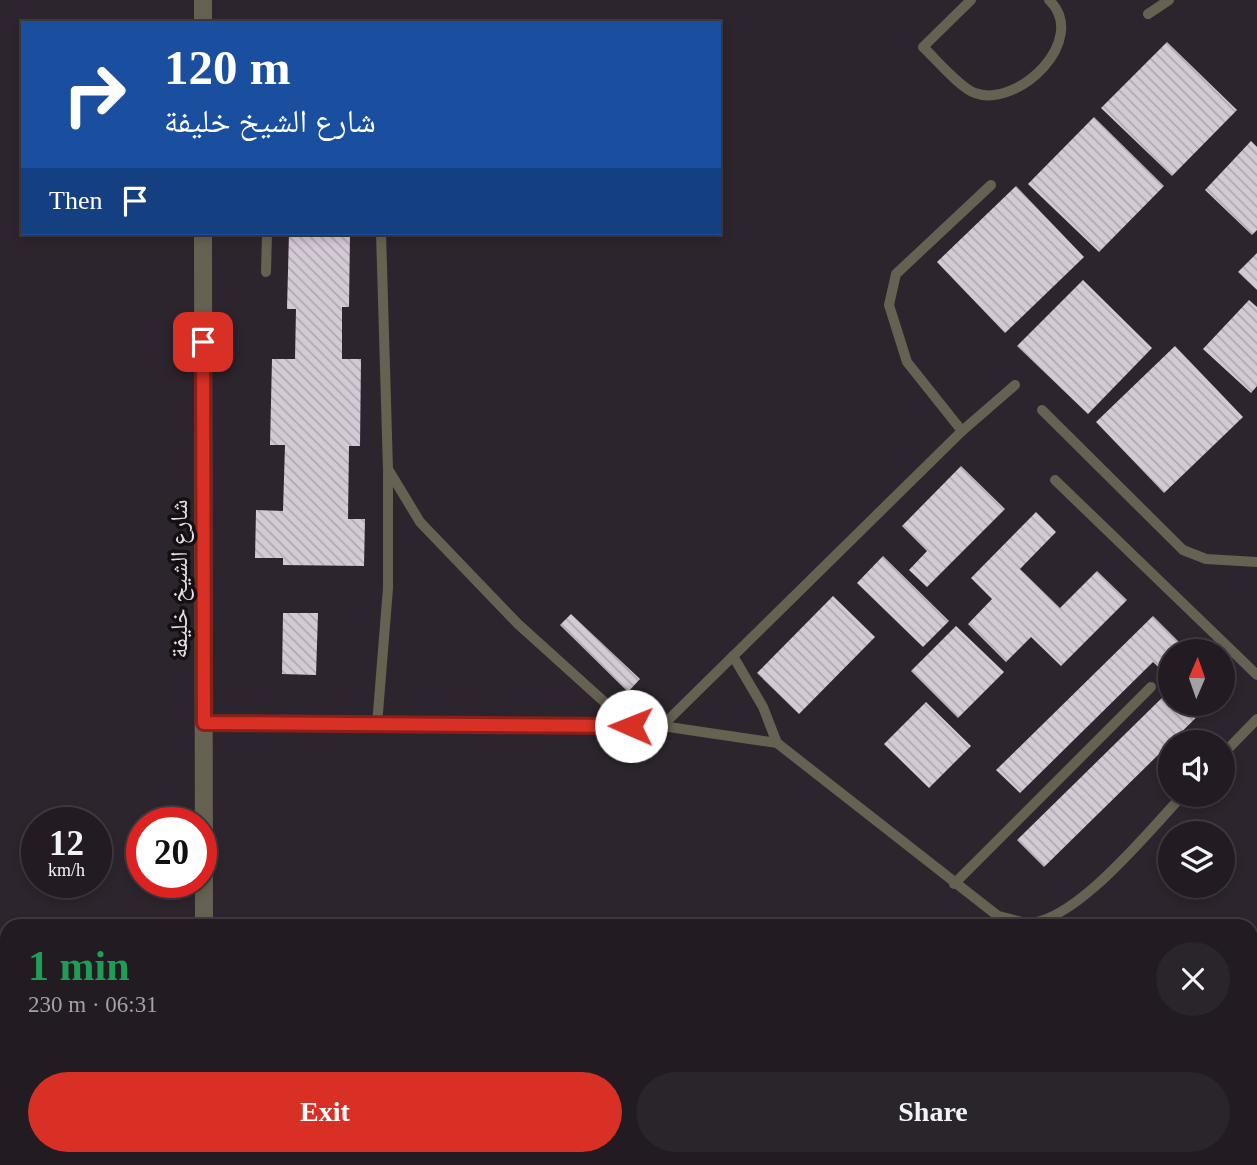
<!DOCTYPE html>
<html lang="en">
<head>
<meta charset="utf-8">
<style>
	:root { --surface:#221c22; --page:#2a252a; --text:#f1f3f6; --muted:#a2a1a5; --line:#3f3a40; --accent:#d93025 }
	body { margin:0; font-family:"Times New Roman","Noto Naskh Arabic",serif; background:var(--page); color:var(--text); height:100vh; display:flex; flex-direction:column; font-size:26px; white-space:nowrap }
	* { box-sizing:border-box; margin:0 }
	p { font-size:23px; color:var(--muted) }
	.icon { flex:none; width:38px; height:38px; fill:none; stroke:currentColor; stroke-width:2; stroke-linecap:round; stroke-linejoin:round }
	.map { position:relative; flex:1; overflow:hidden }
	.drawer { position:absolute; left:0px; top:919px; width:1258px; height:247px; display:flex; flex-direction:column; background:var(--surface); border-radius:21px 21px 0 0; box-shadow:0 4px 10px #0003,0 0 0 2px var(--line) }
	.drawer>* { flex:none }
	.banner { position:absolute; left:21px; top:21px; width:700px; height:214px; border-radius:0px; box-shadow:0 4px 10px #0003,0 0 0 2px var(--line); background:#1a4fa0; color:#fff; overflow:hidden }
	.needle { width:46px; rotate:2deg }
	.controls { position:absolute; left:1158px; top:639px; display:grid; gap:14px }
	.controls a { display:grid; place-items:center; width:77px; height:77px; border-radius:50%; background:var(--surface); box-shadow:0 4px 10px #0003,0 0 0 2px var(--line); font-size:35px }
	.speed { position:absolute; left:21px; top:807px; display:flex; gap:14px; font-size:35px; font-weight:700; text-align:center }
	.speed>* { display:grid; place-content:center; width:91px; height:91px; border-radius:50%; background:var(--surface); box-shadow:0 4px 10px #0003,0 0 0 2px var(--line); line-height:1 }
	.speed small { font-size:18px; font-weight:400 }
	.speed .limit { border:10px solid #d22; background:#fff; color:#111 }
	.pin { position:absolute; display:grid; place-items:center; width:60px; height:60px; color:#fff; margin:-30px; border-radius:14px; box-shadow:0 4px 10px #0006 }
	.me { position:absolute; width:77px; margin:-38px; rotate:271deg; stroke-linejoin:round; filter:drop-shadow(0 0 5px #0008) }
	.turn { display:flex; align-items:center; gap:24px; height:147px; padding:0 28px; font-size:32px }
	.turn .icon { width:91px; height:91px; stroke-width:2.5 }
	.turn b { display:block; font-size:49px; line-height:60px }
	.then { display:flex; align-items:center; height:66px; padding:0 28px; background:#0003; gap:14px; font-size:26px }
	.round { display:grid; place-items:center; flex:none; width:74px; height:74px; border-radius:37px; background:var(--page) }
	.overview { display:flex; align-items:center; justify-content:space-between; height:119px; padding:0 28px }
	h1 { font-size:42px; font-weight:600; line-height:52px; color:#1e9e55 }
	.action { display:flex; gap:14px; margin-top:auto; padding:14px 28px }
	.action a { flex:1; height:80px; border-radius:42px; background:var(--accent); color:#fff; font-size:28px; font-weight:600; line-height:80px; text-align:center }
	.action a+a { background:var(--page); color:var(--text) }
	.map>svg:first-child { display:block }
	.building { fill:url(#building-back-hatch) }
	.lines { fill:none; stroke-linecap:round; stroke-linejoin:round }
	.service { stroke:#656251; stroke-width:10 }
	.minor { stroke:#656251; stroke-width:18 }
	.route-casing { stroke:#8d1f18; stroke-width:18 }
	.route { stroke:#d93025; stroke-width:12 }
	.labels { text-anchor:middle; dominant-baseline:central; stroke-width:7; stroke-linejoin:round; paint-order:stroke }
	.street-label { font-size:24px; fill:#e4dee3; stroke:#130f13 }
</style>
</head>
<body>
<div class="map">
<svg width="1257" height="1165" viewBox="0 0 1257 1165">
	<defs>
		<pattern id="building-back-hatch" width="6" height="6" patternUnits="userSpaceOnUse" patternTransform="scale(1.75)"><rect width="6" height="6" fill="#d4cad4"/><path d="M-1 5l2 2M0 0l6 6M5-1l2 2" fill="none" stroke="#b0a8b0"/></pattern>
	</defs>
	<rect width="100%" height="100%" fill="#2d252d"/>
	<g class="building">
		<path d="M1167 42 1237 110 1172 176 1101 108Z"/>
		<path d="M1094 117 1164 186 1099 252 1028 184Z"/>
		<path d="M1251 141 1257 147V230L1252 235 1205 190Z"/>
		<path d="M1016 186 1084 257 1005 333 937 262Z"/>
		<path d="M289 233H350L349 307H342V359H361L360 446H349L348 519H365L364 566 283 565V558H255L256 510 283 511 285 445H270L272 359H295L296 309H287Z"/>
		<path d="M1257 253V290L1238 272Z"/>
		<path d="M1083 280 1152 348 1088 414 1017 346Z"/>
		<path d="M1249 300 1257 307V386L1251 393 1203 349Z"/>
		<path d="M1175 346 1243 417 1164 493 1096 422Z"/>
		<path d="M961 466 1005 509 927 587 909 570 927 551 902 526Z"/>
		<path d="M1036 512 1056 532 1020 569 1060 608 1097 571 1127 600 1061 666 1031 637 1006 662 968 624 992 599 971 578Z"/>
		<path d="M883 556 949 621 923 647 857 583Z"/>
		<path d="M833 596 875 637 799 714 757 673Z"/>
		<path d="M283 613H318L316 675 282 674Z"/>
		<path d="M571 614 640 679 628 692 560 625Z"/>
		<path d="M1153 616 1188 651H1171V679L1153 662 1020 793 996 770Z"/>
		<path d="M956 626 1004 672 958 718 911 671Z"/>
		<path d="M1171 689V704H1210L1044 867 1017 840Z"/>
		<path d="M926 702 971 746 929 788 884 744Z"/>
	</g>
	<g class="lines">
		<g class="service">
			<path d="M971 0 923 47C935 58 960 88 975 93 1018 109 1090 39 1049 0"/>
			<path d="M1148 14 1169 0"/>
			<path d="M381 233 388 469 420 522 518 624 631 726"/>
			<path d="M266 272 267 233"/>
			<path d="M1042 410 1183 550 1206 559 1257 562"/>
			<path d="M962 431 907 362 889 305 896 274 991 185"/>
			<path d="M1055 480 1257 675"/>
			<path d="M733 656 763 707 777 743"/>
			<path d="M204 723 662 726 777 743 998 916C1008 918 1021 923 1030 923 1079 919 1150 829 1184 794"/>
			<path d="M377 725 388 588V472"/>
			<path d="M662 726 962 431 1015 385"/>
			<path d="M1223 754 1257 719"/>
			<path d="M954 884 1151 687"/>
		</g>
		<g class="minor">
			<path d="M203 0V23"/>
			<path d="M203 233 204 926"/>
			<path d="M204 1158V1165"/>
		</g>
	</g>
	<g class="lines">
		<g class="route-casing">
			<path id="route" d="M203 342 204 723 631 726"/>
		</g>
		<use href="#route" class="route"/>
	</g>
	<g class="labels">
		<g class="street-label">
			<text transform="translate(179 579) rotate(-90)">شارع الشيخ خليفة</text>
		</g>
	</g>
</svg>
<div class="controls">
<a><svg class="needle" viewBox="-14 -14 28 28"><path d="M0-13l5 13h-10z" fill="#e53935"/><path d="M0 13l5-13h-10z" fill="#a2a1a5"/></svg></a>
<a><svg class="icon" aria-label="sound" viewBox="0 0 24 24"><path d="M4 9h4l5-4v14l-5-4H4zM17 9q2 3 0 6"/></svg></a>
<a><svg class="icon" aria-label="layers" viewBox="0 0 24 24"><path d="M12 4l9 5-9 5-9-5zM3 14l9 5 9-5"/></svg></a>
</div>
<div class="speed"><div>12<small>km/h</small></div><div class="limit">20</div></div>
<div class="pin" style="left:203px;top:342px;background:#d93025"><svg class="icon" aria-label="arrive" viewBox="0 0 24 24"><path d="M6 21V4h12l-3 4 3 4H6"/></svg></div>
<svg class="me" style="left:631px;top:726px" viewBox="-20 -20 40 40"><circle r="19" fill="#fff"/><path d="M0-13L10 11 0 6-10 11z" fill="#d93025"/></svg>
<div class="banner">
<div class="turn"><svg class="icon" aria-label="right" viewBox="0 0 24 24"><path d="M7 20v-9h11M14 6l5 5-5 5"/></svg><div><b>120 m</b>شارع الشيخ خليفة</div></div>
<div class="then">Then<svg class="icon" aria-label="arrive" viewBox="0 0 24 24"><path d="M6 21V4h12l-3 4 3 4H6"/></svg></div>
</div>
<section class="drawer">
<div class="overview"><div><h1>1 min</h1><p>230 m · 06:31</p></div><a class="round"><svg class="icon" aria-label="close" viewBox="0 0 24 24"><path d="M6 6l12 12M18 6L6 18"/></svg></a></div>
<div class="action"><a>Exit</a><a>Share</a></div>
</section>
</div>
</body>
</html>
